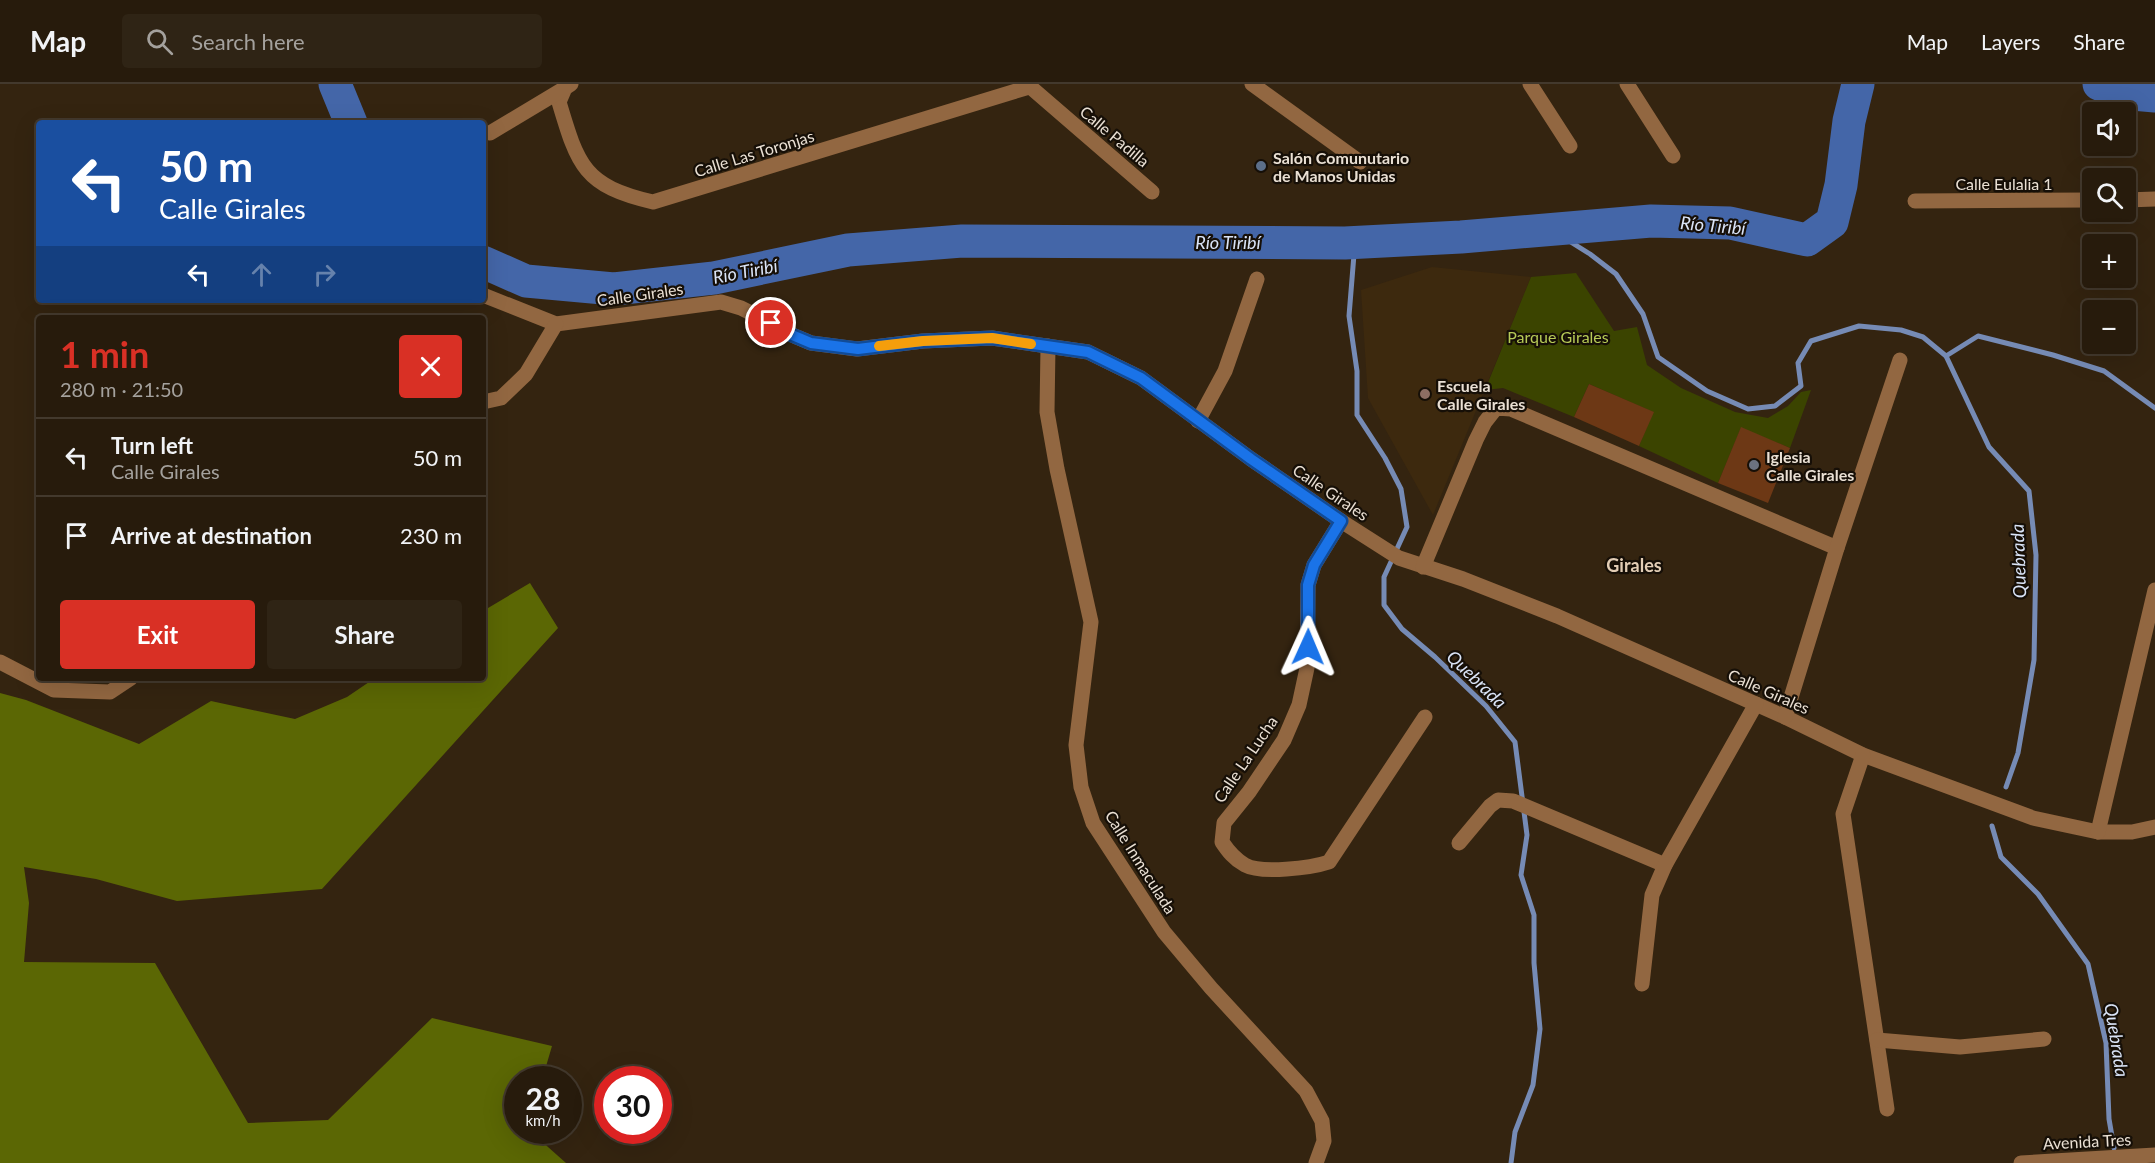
<!DOCTYPE html>
<html lang="en">
<head>
<meta charset="utf-8">
<style>
	:root { --surface:#271b0c; --page:#2f2415; --text:#f1f3f6; --muted:#a4a19d; --line:#43392d; --accent:#d93025 }
	body { margin:0; font-family:Lato,sans-serif; background:var(--page); color:var(--text); height:100vh; display:flex; flex-direction:column; font-size:22px; white-space:nowrap }
	* { box-sizing:border-box; margin:0 }
	p { font-size:20px; color:var(--muted) }
	.icon { flex:none; width:33px; height:33px; fill:none; stroke:currentColor; stroke-width:2; stroke-linecap:round; stroke-linejoin:round }
	.map { position:relative; flex:1; overflow:hidden }
	.panel { position:absolute; left:36px; top:231px; width:450px; height:366px; display:flex; flex-direction:column; background:var(--surface); border-radius:6px; box-shadow:0 6px 24px #0002,0 0 0 2px var(--line) }
	.panel>* { flex:none }
	.hud { position:absolute; left:36px; top:36px; width:450px; height:183px; border-radius:6px; box-shadow:0 6px 24px #0002,0 0 0 2px var(--line); background:#1a4fa0; color:#fff; overflow:hidden }
	.controls { position:absolute; left:2082px; top:18px; display:grid; gap:12px }
	.controls a { display:grid; place-items:center; width:54px; height:54px; border-radius:6px; background:var(--surface); box-shadow:0 6px 24px #0002,0 0 0 2px var(--line); font-size:30px }
	.speed { position:absolute; left:504px; top:982px; display:flex; gap:12px; font-size:30px; font-weight:700; text-align:center }
	.speed>* { display:grid; place-content:center; width:78px; height:78px; border-radius:50%; background:var(--surface); box-shadow:0 6px 24px #0002,0 0 0 2px var(--line); line-height:1 }
	.speed small { font-size:15px; font-weight:400 }
	.speed .limit { border:9px solid #d22; background:#fff; color:#111 }
	.pin { position:absolute; display:grid; place-items:center; width:51px; height:51px; color:#fff; margin:-26px; border:3px solid #fff; border-radius:50%; box-shadow:0 2px 6px #0007 }
	.me { position:absolute; width:66px; margin:-33px; rotate:1deg; stroke-linejoin:round; filter:drop-shadow(0 0 4px #0008) }
	.turn { display:flex; align-items:center; gap:21px; height:126px; padding:0 24px; font-size:27px }
	.turn .icon { width:78px; height:78px; stroke-width:2.5 }
	.turn b { display:block; font-size:42px; line-height:51px }
	.lanes { display:flex; align-items:center; height:57px; padding:0 24px; background:#0003; justify-content:center; gap:30px; direction:ltr }
	.lanes .off { opacity:.35 }
	.round { display:grid; place-items:center; flex:none; width:63px; height:63px; border-radius:6px; background:var(--page) }
	.summary { display:flex; align-items:center; justify-content:space-between; height:102px; padding:0 24px }
	h1 { font-size:36px; font-weight:700; line-height:45px; color:var(--accent) }
	.action { display:flex; gap:12px; margin-top:auto; padding:12px 24px }
	.action a { flex:1; height:69px; border-radius:6px; background:var(--accent); color:#fff; font-size:24px; font-weight:700; line-height:69px; text-align:center }
	.action a+a { background:var(--page); color:var(--text) }
	ul { padding:0; list-style:none }
	li { display:flex; align-items:center; gap:18px; height:78px; padding:0 24px; border-top:2px solid var(--line) }
	li div { flex:1 }
	li b { display:block; font-size:22px }
	li em { font-style:normal }
	header { display:flex; align-items:center; gap:36px; box-sizing:border-box; height:84px; padding:0 30px; background:var(--surface); border-bottom:2px solid var(--line) }
	header strong { font-size:28px }
	nav { display:flex; gap:33px; margin-inline-start:auto; font-size:21px }
	.search { width:420px; height:54px; background:var(--page); display:flex; align-items:center; gap:15px; box-sizing:border-box; padding:0 21px; border-radius:6px; color:var(--muted); font-size:22px }
	.map>svg:first-child { display:block }
	.built { fill:#3d290e }
	.green { fill:#3b4400 }
	.forest { fill:#5b6704 }
	.lines { fill:none; stroke-linecap:round; stroke-linejoin:round }
	.stream { stroke:#768bb5; stroke-width:5 }
	.river { stroke:#4466a8; stroke-width:33 }
	.building { fill:#6d3815 }
	.minor { stroke:#926741; stroke-width:15 }
	.route-casing { stroke:#114b97; stroke-width:15 }
	.route { stroke:#1a73e8; stroke-width:10 }
	.slow { stroke:#f59e0b; stroke-width:10 }
	.service-dot { fill:#5c6f8a; stroke:#160f07; stroke-width:2 }
	.education-dot { fill:#8d6e63; stroke:#160f07; stroke-width:2 }
	.worship-dot { fill:#6b7280; stroke:#160f07; stroke-width:2 }
	.labels { text-anchor:middle; dominant-baseline:central; stroke-width:4.5; stroke-linejoin:round; paint-order:stroke }
	.street-label { font-size:16px; fill:#eae0d4; stroke:#160f07 }
	.poi-label { font-size:16px; font-weight:bold; fill:#eae0d4; stroke:#160f07; text-anchor:start }
	.park-label { font-size:16px; fill:#b7ca57; stroke:#160f07 }
	.water-label { font-size:18px; font-style:italic; fill:#dae4f7; stroke:#160f07 }
	.neighbourhood-label { font-size:18px; font-weight:bold; fill:#e2cdb5; stroke:#160f07 }
</style>
</head>
<body>
<header>
<strong>Map</strong>
<div class="search"><svg class="icon" aria-label="search" viewBox="0 0 24 24"><circle cx="10" cy="10" r="6"/><path d="M15 15l6 6"/></svg>Search here</div>
<nav><a>Map</a><a>Layers</a><a>Share</a></nav>
</header>
<div class="map">
<svg width="2155" height="1079" viewBox="0 0 2155 1079">
	<rect width="100%" height="100%" fill="#342410"/>
	<path class="built" d="M1432 183 1531 193 1433 431 1368 314 1361 206Z"/>
	<path class="green" d="M1576 189 1614 247 1637 243 1647 281 1681 304 1735 328 1768 334 1788 322 1801 308 1811 306 1790 364 1741 344 1718 399 1639 362 1653 328 1589 300 1574 333 1503 304 1485 306 1531 193Z"/>
	<path class="forest" d="M530 499 558 544 322 805 177 817 96 795 24 783 29 819 24 878 155 879 248 1039 328 1036 432 934 552 962 542 996H518V1047H530L566 1079H0V609L26 616 139 660 211 617 295 635 347 613 375 594H483V527Z"/>
	<g class="lines">
		<g class="stream">
			<path d="M1550 145 1590 170 1616 190 1643 230 1658 273 1707 307 1748 325 1775 322 1801 302 1798 279 1811 257 1859 242 1901 246 1923 253 1946 272 1989 363 2029 407 2036 471 2034 576 2018 669 2006 703"/>
			<path d="M1355 158 1349 232 1357 287V331L1385 374 1401 405 1407 443 1384 493V521L1402 545 1435 573 1486 622 1515 658 1527 751 1521 791 1534 831V879L1540 945 1533 1001 1515 1048 1511 1079"/>
			<path d="M1946 272 1978 252 2053 271 2104 287 2155 324"/>
			<path d="M1992 742 2001 773 2038 810 2088 880 2106 959 2109 1035 2114 1064"/>
		</g>
		<g class="river">
			<path d="M335 0 351 39"/>
			<path d="M2099 0 2121 9 2155 12"/>
			<path d="M483 178 526 197 614 205 714 194 848 166 962 157 1345 159 1461 153 1651 137 1730 139 1807 156 1832 138 1841 101 1849 37 1858 0"/>
		</g>
	</g>
	<g class="building">
		<path d="M1589 300 1654 328 1639 362 1574 333Z"/>
		<path d="M1741 343 1790 364 1768 419 1718 399Z"/>
	</g>
	<g class="lines">
		<g class="minor">
			<path d="M571 0 565 4 559 18C578 82 584 102 653 118L1029 3"/>
			<path d="M1027 0 1152 108"/>
			<path d="M1252 0 1360 78"/>
			<path d="M1530 0 1570 62"/>
			<path d="M1627 0 1673 72"/>
			<path d="M490 49 565 4"/>
			<path d="M2126 116 2155 115"/>
			<path d="M1915 117 2092 116"/>
			<path d="M483 211 556 240 721 218 741 224 771 239 785 248 811 259 857 265 923 257 992 254 1088 268 1141 294 1251 375 1341 437 1399 474 1463 495 1557 532 1785 633 1863 671 2033 734 2098 748H2132L2155 743"/>
			<path d="M1048 262 1047 328 1057 385 1091 538 1076 661 1081 703 1093 739 1164 848 1211 904 1306 1007 1322 1037 1324 1057 1316 1079"/>
			<path d="M483 318 501 314 526 290 556 240"/>
			<path d="M1198 337 1225 287 1257 195"/>
			<path d="M1341 437 1314 481 1308 501 1307 584 1299 621 1284 656 1249 708 1224 739 1222 758C1228 767 1234 775 1245 781 1261 790 1311 784 1329 778L1425 633"/>
			<path d="M1423 483 1476 356 1485 338 1496 324 1511 325 1837 464"/>
			<path d="M0 578 54 606 110 608 131 594"/>
			<path d="M1785 633 1837 464 1900 276"/>
			<path d="M1863 671 1843 730 1887 1025"/>
			<path d="M2098 748 2155 506"/>
			<path d="M1459 759 1490 722 1498 716 1513 717 1665 781"/>
			<path d="M1642 900 1652 811 1665 781 1756 620"/>
			<path d="M1877 956 1960 963 2044 955"/>
			<path d="M2021 1079 2155 1071"/>
		</g>
	</g>
	<g class="lines">
		<g class="route-casing">
			<path id="route" d="M771 239 785 248 811 259 858 265 923 257 992 254 1088 268 1141 294 1251 375 1341 437 1314 481 1308 501V563"/>
		</g>
		<use href="#route" class="route"/>
		<path class="slow" d="M879 262 923 257 992 254 1031 260"/>
	</g>
	<circle class="service-dot" cx="1261" cy="82" r="6"/>
	<circle class="education-dot" cx="1425" cy="310" r="6"/>
	<circle class="worship-dot" cx="1754" cy="381" r="6"/>
	<g class="labels">
		<g class="street-label">
			<text transform="translate(1115 52) rotate(40)">Calle Padilla</text>
			<text transform="translate(754 69) rotate(-17)">Calle Las Toronjas</text>
			<text x="2004" y="99">Calle Eulalia 1</text>
			<text transform="translate(640 210) rotate(-8)">Calle Girales</text>
			<text transform="translate(1331 408) rotate(34)">Calle Girales</text>
			<text transform="translate(1769 607) rotate(24)">Calle Girales</text>
			<text transform="translate(1245 675) rotate(-56)">Calle La Lucha</text>
			<text transform="translate(1141 778) rotate(58)">Calle Inmaculada</text>
			<text transform="translate(2087 1057) rotate(-3)">Avenida Tres</text>
		</g>
		<g class="poi-label">
			<text x="1273" y="73">Salón Comunutario<tspan x="1273" dy="18">de Manos Unidas</tspan></text>
			<text x="1437" y="301">Escuela<tspan x="1437" dy="18">Calle Girales</tspan></text>
			<text x="1766" y="372">Iglesia<tspan x="1766" dy="18">Calle Girales</tspan></text>
		</g>
		<g class="park-label">
			<text x="1558" y="252">Parque Girales</text>
		</g>
		<g class="water-label">
			<text transform="translate(1713 141) rotate(5)">Río Tiribí</text>
			<text x="1228" y="158">Río Tiribí</text>
			<text transform="translate(745 187) rotate(-11)">Río Tiribí</text>
			<text transform="translate(2018 477) rotate(-92)">Quebrada</text>
			<text transform="translate(1477 595) rotate(44)">Quebrada</text>
			<text transform="translate(2117 956) rotate(81)">Quebrada</text>
		</g>
		<g class="neighbourhood-label">
			<text x="1634" y="481">Girales</text>
		</g>
	</g>
</svg>
<div class="controls">
<a><svg class="icon" aria-label="sound" viewBox="0 0 24 24"><path d="M4 9h4l5-4v14l-5-4H4zM17 9q2 3 0 6"/></svg></a>
<a><svg class="icon" aria-label="search" viewBox="0 0 24 24"><circle cx="10" cy="10" r="6"/><path d="M15 15l6 6"/></svg></a>
<a>+</a>
<a>−</a>
</div>
<div class="speed"><div>28<small>km/h</small></div><div class="limit">30</div></div>
<div class="pin" style="left:771px;top:239px;background:#d93025"><svg class="icon" aria-label="arrive" viewBox="0 0 24 24"><path d="M6 21V4h12l-3 4 3 4H6"/></svg></div>
<svg class="me" style="left:1308px;top:563px" viewBox="-20 -20 40 40"><path d="M0-17L14 15 0 8-14 15z" fill="#1a73e8" stroke="#fff" stroke-width="4"/></svg>
<div class="hud">
<div class="turn"><svg class="icon" aria-label="left" viewBox="0 0 24 24"><path d="M17 20v-9H6M10 6l-5 5 5 5"/></svg><div><b>50 m</b>Calle Girales</div></div>
<div class="lanes"><svg class="icon" aria-label="left" viewBox="0 0 24 24"><path d="M17 20v-9H6M10 6l-5 5 5 5"/></svg><svg class="icon off" aria-label="ahead" viewBox="0 0 24 24"><path d="M12 20V5M6 11l6-6 6 6"/></svg><svg class="icon off" aria-label="right" viewBox="0 0 24 24"><path d="M7 20v-9h11M14 6l5 5-5 5"/></svg></div>
</div>
<section class="panel">
<div class="summary"><div><h1>1 min</h1><p>280 m · 21:50</p></div><a class="round" style="background:#d93025;color:#fff"><svg class="icon" aria-label="close" viewBox="0 0 24 24"><path d="M6 6l12 12M18 6L6 18"/></svg></a></div>
<ul>
<li><svg class="icon" aria-label="left" viewBox="0 0 24 24"><path d="M17 20v-9H6M10 6l-5 5 5 5"/></svg><div><b>Turn left</b><p>Calle Girales</p></div><em>50 m</em></li>
<li><svg class="icon" aria-label="arrive" viewBox="0 0 24 24"><path d="M6 21V4h12l-3 4 3 4H6"/></svg><div><b>Arrive at destination</b></div><em>230 m</em></li>
</ul>
<div class="action"><a>Exit</a><a>Share</a></div>
</section>
</div>
</body>
</html>
